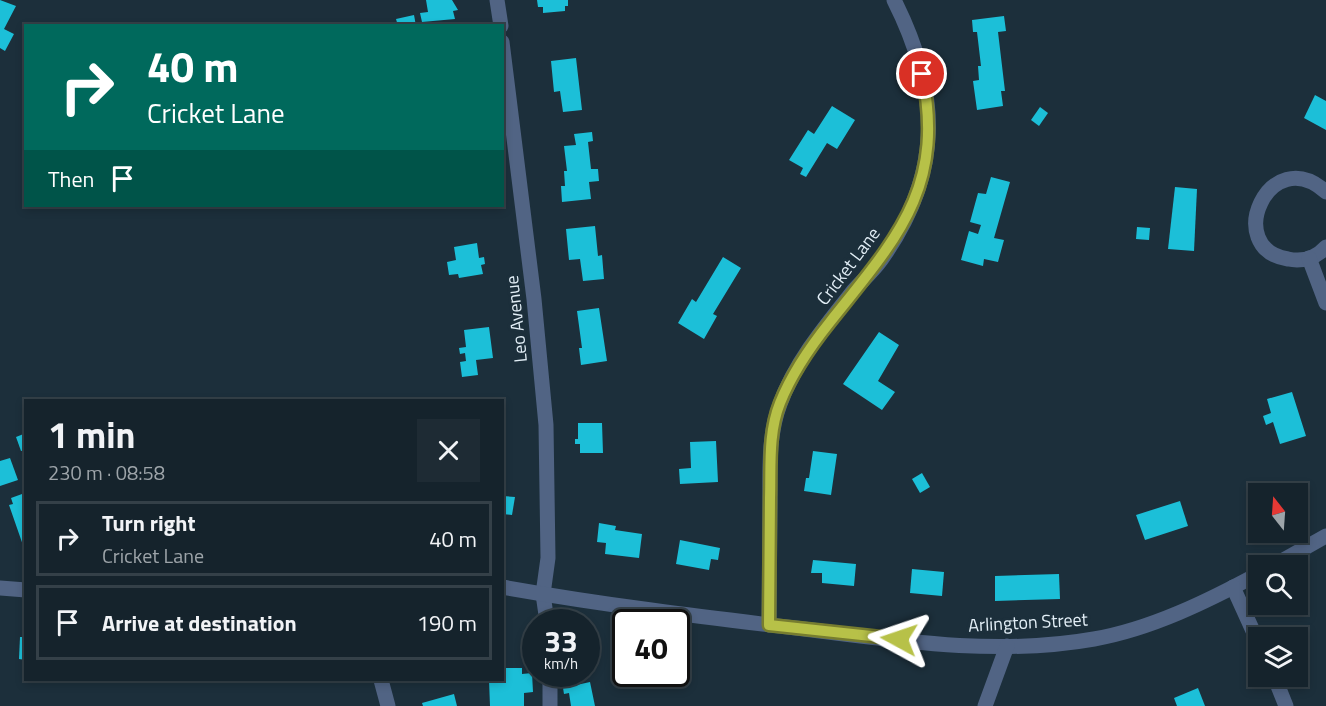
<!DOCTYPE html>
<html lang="en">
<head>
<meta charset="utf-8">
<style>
	:root { --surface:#15232c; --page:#1e2b34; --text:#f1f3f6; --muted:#9da4a9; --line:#344048 }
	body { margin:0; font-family:"Titillium Web",sans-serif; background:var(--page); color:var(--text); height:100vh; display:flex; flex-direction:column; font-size:22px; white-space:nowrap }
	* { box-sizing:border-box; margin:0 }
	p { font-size:20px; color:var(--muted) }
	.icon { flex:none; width:33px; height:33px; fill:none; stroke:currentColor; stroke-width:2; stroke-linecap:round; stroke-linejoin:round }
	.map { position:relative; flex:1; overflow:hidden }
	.details { position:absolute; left:24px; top:399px; width:480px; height:282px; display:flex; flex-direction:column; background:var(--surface); border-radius:0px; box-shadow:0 3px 9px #0003,0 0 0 2px var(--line) }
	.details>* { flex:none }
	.banner { position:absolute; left:24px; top:24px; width:480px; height:183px; border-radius:0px; box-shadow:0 3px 9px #0003,0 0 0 2px var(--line); background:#00695c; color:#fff; overflow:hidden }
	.needle { width:39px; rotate:343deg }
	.fabs { position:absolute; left:1248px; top:483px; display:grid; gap:12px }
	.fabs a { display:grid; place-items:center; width:60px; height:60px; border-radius:0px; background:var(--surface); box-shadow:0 3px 9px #0003,0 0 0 2px var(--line); font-size:30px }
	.speed { position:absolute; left:522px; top:609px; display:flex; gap:12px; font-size:30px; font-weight:700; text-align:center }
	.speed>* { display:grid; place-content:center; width:78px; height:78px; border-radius:50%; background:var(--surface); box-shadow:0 3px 9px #0003,0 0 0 2px var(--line); line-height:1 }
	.speed small { font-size:15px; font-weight:400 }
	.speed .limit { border:3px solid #111; border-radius:9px; background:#fff; color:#111 }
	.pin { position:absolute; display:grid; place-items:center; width:51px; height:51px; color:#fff; margin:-26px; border:3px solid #fff; border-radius:50%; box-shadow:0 2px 6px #0007 }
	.me { position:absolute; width:66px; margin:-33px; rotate:275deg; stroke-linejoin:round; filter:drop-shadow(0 0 4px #0008) }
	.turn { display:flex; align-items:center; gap:21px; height:126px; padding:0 24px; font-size:27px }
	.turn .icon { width:78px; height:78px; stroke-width:2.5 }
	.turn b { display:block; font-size:42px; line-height:51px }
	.then { display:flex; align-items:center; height:57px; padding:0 24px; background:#0003; gap:12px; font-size:22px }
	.round { display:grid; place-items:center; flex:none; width:63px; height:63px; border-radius:0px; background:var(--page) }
	.summary { display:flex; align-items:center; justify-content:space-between; height:102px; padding:0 24px }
	h1 { font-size:36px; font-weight:700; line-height:45px }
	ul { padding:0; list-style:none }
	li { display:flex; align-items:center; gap:18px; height:75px; margin:0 12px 9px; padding:0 12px; border:3px solid var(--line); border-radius:0px }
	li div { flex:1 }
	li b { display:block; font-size:22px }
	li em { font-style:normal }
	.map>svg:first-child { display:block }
	.building { fill:#1cbfd8 }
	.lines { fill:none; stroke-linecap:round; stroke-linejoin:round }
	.minor { stroke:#516484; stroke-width:15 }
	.route-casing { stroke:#777d2f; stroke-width:15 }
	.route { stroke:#b7c148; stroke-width:10 }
	.labels { text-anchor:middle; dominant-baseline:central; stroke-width:6; stroke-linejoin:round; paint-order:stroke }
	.street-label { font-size:18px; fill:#e2eef6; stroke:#1c2f3b }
</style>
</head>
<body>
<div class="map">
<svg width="1326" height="706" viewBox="0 0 1326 706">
	<rect width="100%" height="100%" fill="#1c2f3b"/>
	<g class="building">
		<path d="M0 0 16 6 4 29 14 34 5 51 0 48Z"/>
		<path d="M426 0H452L458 10 453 11 455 19 422 22 420 13 428 12Z"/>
		<path d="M537 0H568V6H565V11L543 13V7H538Z"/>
		<path d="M414 15 416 26H398L396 19Z"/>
		<path d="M1004 16 1006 31 998 32 1005 91H1001L1003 106 977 110 973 81 979 80 978 66H981L977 32H973L972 20Z"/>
		<path d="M576 58 582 110 563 112 560 91 554 92 551 61Z"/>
		<path d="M1315 95 1326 101V130L1304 118Z"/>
		<path d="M832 106 855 120 837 149 827 143 806 177 800 174 803 168 789 160 808 130 814 134Z"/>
		<path d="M1040 107 1048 113 1039 126 1031 120Z"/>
		<path d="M592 132 593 141 588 142 591 169H598L599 181 589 182 591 199 562 202 561 186H565L564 171H567L564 146 576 145 574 134Z"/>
		<path d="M991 177 1010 182 994 238 1004 240 998 262 984 259 983 266 961 260 969 231 978 234 981 225 970 222 978 193 986 194Z"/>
		<path d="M1175 187 1197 189 1194 251 1168 249Z"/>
		<path d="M595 226 598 256 602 255 604 279 583 281 580 259 569 260 566 229Z"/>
		<path d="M1137 227 1150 228 1149 240 1136 239Z"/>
		<path d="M477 243 479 258 484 257 485 264 481 265 483 274 459 278 458 274 449 275 447 262 456 260 454 247Z"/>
		<path d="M723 257 741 268 713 314 717 316 704 339 678 323 692 299 696 302Z"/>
		<path d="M599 308 607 361 581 365 579 348H582L577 311Z"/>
		<path d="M489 327 493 358 476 360 478 375 462 377 460 362 466 361 465 353 460 354 459 348 466 347 464 330Z"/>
		<path d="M879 332 899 345 878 381 895 392 882 410 843 384Z"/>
		<path d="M1292 392 1306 436 1280 444 1273 422 1266 425 1263 416 1271 413 1267 399Z"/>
		<path d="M578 423H602L603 453H580V444H575V439H578Z"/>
		<path d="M26 433V450L21 451 16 437Z"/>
		<path d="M716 441 718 482 680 484 679 469 691 468 690 442Z"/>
		<path d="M813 451 837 454 831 495 804 491 806 478H809Z"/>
		<path d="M10 458 18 480 0 486V461Z"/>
		<path d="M922 473 930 487 920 493 912 479Z"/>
		<path d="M22 494 26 499 25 551 9 505 13 504 11 498Z"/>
		<path d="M502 496 515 497 512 515 502 514Z"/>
		<path d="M1180 501 1188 526 1145 540 1136 515Z"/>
		<path d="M599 523 616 526 615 530 642 534 639 558 605 554 606 543 597 542Z"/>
		<path d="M680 540 720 548 718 560 711 559 709 570 676 564Z"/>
		<path d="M813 560 856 564 854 586 822 583V573H811Z"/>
		<path d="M912 569 944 572 942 596 910 593Z"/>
		<path d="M1059 574 1060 599 995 601V576Z"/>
		<path d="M20 637H26V660L19 659Z"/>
		<path d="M502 668H522V674L532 673 533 692 524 693V706H490L489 680H502Z"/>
		<path d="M590 682 595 706H571L569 693 564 694 563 688Z"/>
		<path d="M1198 688 1205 706H1177L1174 698Z"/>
		<path d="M454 694 457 706H423L422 703Z"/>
	</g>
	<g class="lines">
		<g class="minor">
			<path d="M497 0 501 26"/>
			<path d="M502 42 534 299 546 425 548 558 543 594 547 622"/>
			<path d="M1326 192C1269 141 1222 249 1288 259 1302 262 1316 258 1326 247"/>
			<path d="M1309 258 1326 303"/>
			<path d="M1273 566 1326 536"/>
			<path d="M502 587C603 605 703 617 804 629 899 641 999 656 1094 639 1151 629 1208 601 1258 574"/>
			<path d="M1233 587 1258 642"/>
			<path d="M0 588 26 590"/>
			<path d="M769 625C769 584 770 543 770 502 770 470 768 435 780 404 795 362 826 325 854 290 863 280 873 271 881 260 943 174 941 93 894 0"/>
			<path d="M1274 676 1286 706"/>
			<path d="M381 680 388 706"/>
			<path d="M550 706V674"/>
			<path d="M985 706 1007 646"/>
		</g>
	</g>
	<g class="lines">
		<g class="route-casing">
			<path id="route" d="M899 639 769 625C769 583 770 540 770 498 771 466 768 433 780 403 792 373 810 347 830 322 896 239 946 188 922 74"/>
		</g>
		<use href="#route" class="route"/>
	</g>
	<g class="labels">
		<g class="street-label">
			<text transform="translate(848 266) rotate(-53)">Cricket Lane</text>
			<text transform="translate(516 319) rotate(-96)">Leo Avenue</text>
			<text transform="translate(1028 622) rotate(-3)">Arlington Street</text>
		</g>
	</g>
</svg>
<div class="fabs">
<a><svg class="needle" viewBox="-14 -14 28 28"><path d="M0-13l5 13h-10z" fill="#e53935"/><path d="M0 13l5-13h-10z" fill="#9da4a9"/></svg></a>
<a><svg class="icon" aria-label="search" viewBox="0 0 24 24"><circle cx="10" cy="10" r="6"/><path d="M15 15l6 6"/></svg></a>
<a><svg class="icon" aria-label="layers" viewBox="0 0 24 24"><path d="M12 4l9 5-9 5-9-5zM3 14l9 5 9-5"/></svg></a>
</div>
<div class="speed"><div>33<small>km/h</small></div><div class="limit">40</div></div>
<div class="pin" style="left:922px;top:74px;background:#d93025"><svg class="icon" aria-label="arrive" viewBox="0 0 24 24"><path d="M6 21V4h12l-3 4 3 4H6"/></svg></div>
<svg class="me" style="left:899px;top:639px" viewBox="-20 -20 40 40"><path d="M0-17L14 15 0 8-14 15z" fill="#b7c148" stroke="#fff" stroke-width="4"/></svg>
<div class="banner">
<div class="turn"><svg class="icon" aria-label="right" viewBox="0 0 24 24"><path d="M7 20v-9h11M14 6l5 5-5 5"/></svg><div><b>40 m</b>Cricket Lane</div></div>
<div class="then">Then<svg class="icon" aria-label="arrive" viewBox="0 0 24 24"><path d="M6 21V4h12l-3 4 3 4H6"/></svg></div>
</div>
<section class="details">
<div class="summary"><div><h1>1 min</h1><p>230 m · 08:58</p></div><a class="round"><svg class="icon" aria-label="close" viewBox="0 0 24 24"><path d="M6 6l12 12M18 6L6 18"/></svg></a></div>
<ul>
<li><svg class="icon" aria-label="right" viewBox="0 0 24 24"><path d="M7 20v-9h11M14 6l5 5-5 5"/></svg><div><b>Turn right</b><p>Cricket Lane</p></div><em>40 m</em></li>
<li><svg class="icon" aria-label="arrive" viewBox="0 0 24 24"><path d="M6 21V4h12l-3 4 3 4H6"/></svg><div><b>Arrive at destination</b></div><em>190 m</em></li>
</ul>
</section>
</div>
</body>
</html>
